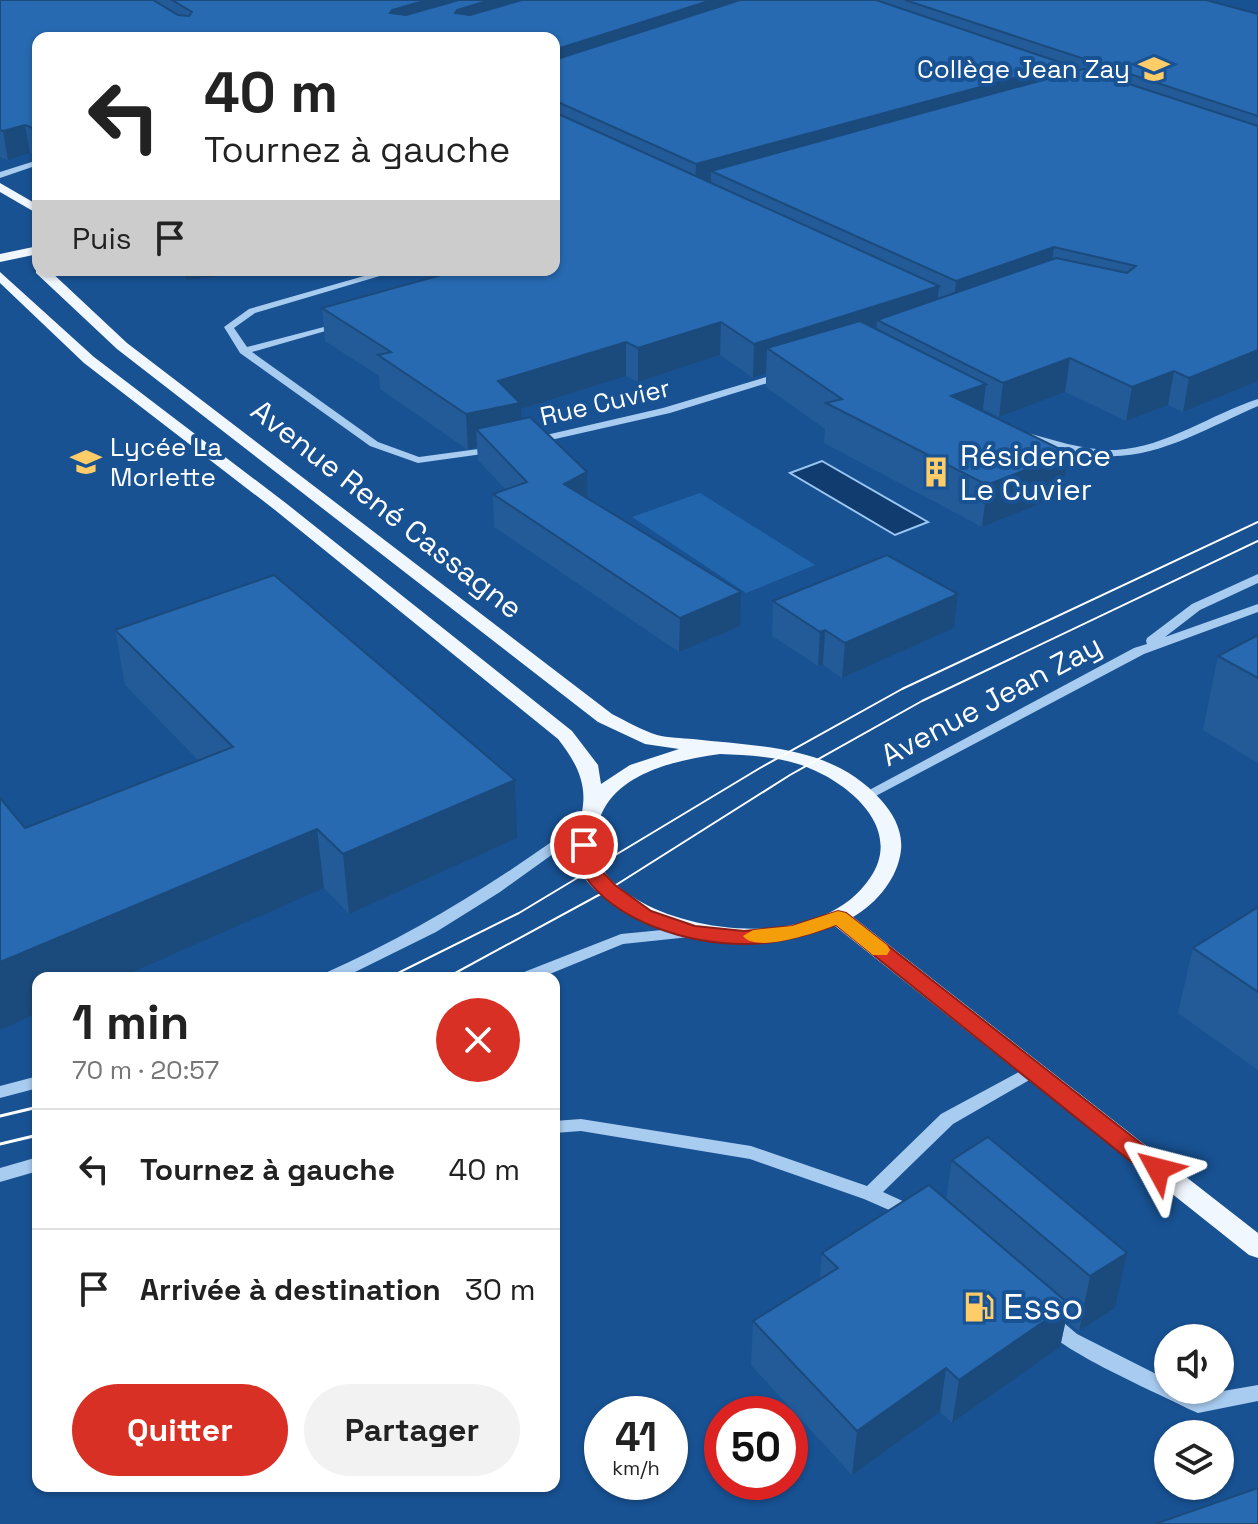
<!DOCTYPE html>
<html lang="fr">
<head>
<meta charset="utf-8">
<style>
	:root { --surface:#fff; --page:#f2f2f2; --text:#222; --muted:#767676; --line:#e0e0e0; --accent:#d93025 }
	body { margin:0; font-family:"Space Grotesk",sans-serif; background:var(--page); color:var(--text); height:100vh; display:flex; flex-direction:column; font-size:30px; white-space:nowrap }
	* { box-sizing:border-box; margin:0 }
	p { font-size:26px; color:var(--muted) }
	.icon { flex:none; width:44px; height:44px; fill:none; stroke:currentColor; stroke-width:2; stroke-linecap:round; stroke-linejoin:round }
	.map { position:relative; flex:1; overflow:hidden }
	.details { position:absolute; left:32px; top:972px; width:528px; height:520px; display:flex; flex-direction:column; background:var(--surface); border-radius:16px; box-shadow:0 2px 6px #0004 }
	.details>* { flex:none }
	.top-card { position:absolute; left:32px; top:32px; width:528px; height:244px; border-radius:16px; box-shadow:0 2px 6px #0004; background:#fff; color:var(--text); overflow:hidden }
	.tools { position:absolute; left:1154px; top:1324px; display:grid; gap:16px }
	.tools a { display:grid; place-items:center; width:80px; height:80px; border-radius:50%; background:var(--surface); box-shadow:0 2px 6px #0004; font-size:40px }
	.speed { position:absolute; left:584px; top:1396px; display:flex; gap:16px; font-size:40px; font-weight:700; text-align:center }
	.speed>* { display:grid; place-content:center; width:104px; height:104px; border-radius:50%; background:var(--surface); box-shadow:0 2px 6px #0004; line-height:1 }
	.speed small { font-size:20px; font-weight:400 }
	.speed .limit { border:12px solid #d22; background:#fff; color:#111 }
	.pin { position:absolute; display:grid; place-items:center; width:68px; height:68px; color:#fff; margin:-34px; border:4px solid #fff; border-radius:50%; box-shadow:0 2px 8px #0007 }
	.me { position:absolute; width:88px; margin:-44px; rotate:308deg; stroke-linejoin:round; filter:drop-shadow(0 0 6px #0008) }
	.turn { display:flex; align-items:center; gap:28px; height:168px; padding:0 40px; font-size:36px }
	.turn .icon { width:104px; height:104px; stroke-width:2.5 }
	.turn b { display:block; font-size:56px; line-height:68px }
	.then { display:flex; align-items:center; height:76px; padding:0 40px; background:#0003; gap:16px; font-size:30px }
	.round { display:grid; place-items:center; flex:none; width:84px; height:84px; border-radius:42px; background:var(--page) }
	.summary { display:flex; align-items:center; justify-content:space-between; height:136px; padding:0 40px }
	h1 { font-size:48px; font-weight:700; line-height:60px }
	.button { display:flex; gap:16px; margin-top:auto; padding:16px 40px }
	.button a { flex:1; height:92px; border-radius:48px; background:var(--accent); color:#fff; font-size:32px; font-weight:700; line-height:92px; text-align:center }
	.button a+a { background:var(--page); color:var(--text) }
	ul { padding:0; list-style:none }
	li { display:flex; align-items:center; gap:24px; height:120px; padding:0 40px; border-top:2px solid var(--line) }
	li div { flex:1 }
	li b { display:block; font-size:30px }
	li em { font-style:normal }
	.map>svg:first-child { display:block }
	.green { fill:#2165ac }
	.water { fill:#103c70; stroke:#9ac6f2; stroke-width:2 }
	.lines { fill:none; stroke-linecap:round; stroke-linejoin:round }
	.minor { fill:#a8cbf0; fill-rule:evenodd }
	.major { fill:#f1f7ff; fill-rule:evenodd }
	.tram-far1 { stroke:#fff; stroke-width:2 }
	.tram { stroke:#fff; stroke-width:3 }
	.wall { fill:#225b98 }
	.shaded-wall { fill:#1b4a7c }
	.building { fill:#276ab1; stroke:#1b4a7c; stroke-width:2 }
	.route { fill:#d93025; stroke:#8d1f18; stroke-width:2 }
	.slow { fill:#f59e0b }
	.labels { text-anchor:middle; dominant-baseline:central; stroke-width:8; stroke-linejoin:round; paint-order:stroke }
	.far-poi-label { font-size:26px; fill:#fff; stroke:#185293; text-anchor:end }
	.far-street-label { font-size:26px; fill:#fff; stroke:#185293 }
	.poi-label { font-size:30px; fill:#fff; stroke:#185293; text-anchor:start }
	.street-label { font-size:30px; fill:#fff; stroke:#185293 }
	.near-poi-label { font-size:36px; fill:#fff; stroke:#185293; text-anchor:start }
</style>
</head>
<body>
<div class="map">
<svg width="1258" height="1524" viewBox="0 0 1258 1524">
	<rect width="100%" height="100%" fill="#185293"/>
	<path class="green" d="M700 493 815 565 746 593 632 517Z"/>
	<path class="water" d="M822 461 928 522 895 535 790 473Z"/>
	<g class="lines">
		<g class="minor">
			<path d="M38 160V165L0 178V172Z"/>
			<path d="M385 270H400L255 313 234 328 247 347 343 322V326L252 352 378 442 419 457 493 447 498 450 497 452 418 463 370 446 240 353 224 327 249 309Z"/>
			<path d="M783 372 787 373V377L670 413 533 444 528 441 533 438 663 408Z"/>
			<path d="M1258 399V406C1211 426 1158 459 1105 456 1076 455 1048 445 1020 437L1019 435 1024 432C1054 440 1085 451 1116 450 1167 447 1211 414 1258 399Z"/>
			<path d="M1258 574V583L1200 610 1165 637 1258 604V612L1144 654 872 798H862L860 795 1134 648 1147 644 1146 641 1147 638 1192 604Z"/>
			<path d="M587 819 594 823 592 826 500 892 436 932 343 978H321L323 974C416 933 500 880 582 820Z"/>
			<path d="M693 927 699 928 701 932 699 936 623 944 540 978H517L519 974 621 934Z"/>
			<path d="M1032 1065 1038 1067 1040 1071 1038 1075 953 1124 883 1192 918 1208 921 1213 918 1218 912 1220 864 1199 750 1159 581 1131 554 1133V1121L581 1119 751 1146 867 1186 941 1114Z"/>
			<path d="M38 1076V1088L0 1098V1086Z"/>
			<path d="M38 1157V1171L0 1182V1168Z"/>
			<path d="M1050 1315 1057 1317 1077 1334 1168 1380V1390H1190L1200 1395 1258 1385V1401L1198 1413 1191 1410C1160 1394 1054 1349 1040 1323L1043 1317Z"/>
		</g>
		<g class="major">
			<path d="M0 183 38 205V214L0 192Z"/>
			<path d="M38 246V254L0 262V254Z"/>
			<path d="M36 267 49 270 127 343 612 714C626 721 641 730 657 735 668 738 682 738 693 739 761 747 832 745 881 800 893 813 903 831 901 850 898 878 877 903 853 917L1258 1233V1258L1249 1255 835 926C760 949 681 951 614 904 599 894 583 882 578 864 571 842 581 826 583 805 586 779 573 758 558 739L275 510 84 363 0 283V272L94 357 287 504 572 731 598 765 601 784 630 765 679 749 645 744 598 722 117 349 36 273ZM720 754C746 755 773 756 798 764 843 778 906 826 870 878 824 947 699 937 636 899 614 885 597 871 596 844 595 778 668 761 720 754Z"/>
		</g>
		<g class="tram-far1">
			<path d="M388 978 519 913 760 768 902 689 1258 522"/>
			<path d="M446 978 608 890 790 775 922 701 1258 541"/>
		</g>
		<g class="tram">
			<path d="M0 1116 38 1107"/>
			<path d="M0 1144 38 1135"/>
		</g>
	</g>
	<g class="wall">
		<path d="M0 0H1206L1258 14V381L1183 412 1168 405 1126 421 1065 392 999 417 983 409V412L1068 453 1062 495 982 527 824 443 825 429 766 387V373L753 378 720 355 638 382 626 376 521 409V419L587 472V498L740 626 679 652 494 527 493 494 506 490 478 460 477 447 468 450 380 389 379 376 325 341 322 308 554 270V38H38V156L30 153 8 160 0 157Z"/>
		<path d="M958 594 954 628 842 678 823 665 818 666 772 636 773 601Z"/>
		<path d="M115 630 517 838 349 914 324 888 38 978V1013L0 1030V798L25 828 198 760 125 685Z"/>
		<path d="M1258 635V763L1203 730 1218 656Z"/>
		<path d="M1258 907V1070L1178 1013 1193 948Z"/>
		<path d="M988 1137 1115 1308 1079 1331 1066 1320 1060 1347 952 1423 940 1412 852 1475 751 1365 753 1321 820 1279 822 1253 946 1200 952 1160Z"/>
	</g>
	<g class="shaded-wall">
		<path d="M427 0H573L394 35 390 13 392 10Z"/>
		<path d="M712 0H786L554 77V50Z"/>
		<path d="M1065 64 1062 91 711 171V189L695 194 696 164Z"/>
		<path d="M558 102V130L554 131V103Z"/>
		<path d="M25 125 30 153 8 160 3 131Z"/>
		<path d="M1054 247 1050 278 953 313 956 281Z"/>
		<path d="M184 270H274L186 280Z"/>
		<path d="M939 286 936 319 877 320 875 338 767 348 766 373 753 378 754 344Z"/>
		<path d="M721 322 720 355 638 382V348Z"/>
		<path d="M626 342V376L521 409 522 438 476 429 477 447 468 450 466 414 498 381Z"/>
		<path d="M1258 350V381L1183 412 1189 378Z"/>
		<path d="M1070 358 1065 392 999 417 1003 383Z"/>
		<path d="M1174 371 1168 405 1126 421 1132 387Z"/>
		<path d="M986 384 981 424 951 396Z"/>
		<path d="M1068 453 1062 495 982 527 987 485Z"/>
		<path d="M587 472V504L564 484Z"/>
		<path d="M741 592 740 626 679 652 680 618Z"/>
		<path d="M958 594 954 628 842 678 845 643Z"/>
		<path d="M825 630 823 665 818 666 820 632Z"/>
		<path d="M515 780 517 838 349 914 343 854Z"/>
		<path d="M317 829 324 888 119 978H38V1013L0 1030V962Z"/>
		<path d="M1127 1253 1115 1308 1079 1331 1090 1276Z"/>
		<path d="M1069 1304 1060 1347 952 1423 959 1380Z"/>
		<path d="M946 1368 940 1412 852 1475 857 1431Z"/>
	</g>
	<g class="building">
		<path d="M0 0H153L178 15 189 16 192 12 172 0H427L392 10 390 13 406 15 459 0H490L457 10 455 13 470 15 522 0H712L554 50V38H38V130L25 125 3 131 0 130Z"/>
		<path d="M740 0H876L1065 64 696 164 558 102 554 103V60Z"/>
		<path d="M905 0H1206L1258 14V116Z"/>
		<path d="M1083 69 1258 126V350L1189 378 1174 371 1132 387 1070 358 1003 383 877 320 1056 258 1127 273 1136 266 1054 247 956 281 711 171Z"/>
		<path d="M554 112 939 286 754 344 721 322 638 348 626 342 498 381 520 403 466 414 378 355 391 352 322 308 459 270H554Z"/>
		<path d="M860 321 986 384 951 396 1068 453 987 485 826 403 842 399 767 348Z"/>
		<path d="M530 417 587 472 564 484 741 592 680 618 493 494 527 482 476 429Z"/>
		<path d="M887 555 958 594 845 643 825 630 820 632 773 601Z"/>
		<path d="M274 575 515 780 343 854 317 829 0 962V798L25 828 233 747 115 630Z"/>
		<path d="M1258 635V678L1218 656Z"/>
		<path d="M1258 907V992L1193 948Z"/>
		<path d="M988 1137 1127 1253 1090 1276 952 1160Z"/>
		<path d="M929 1185 1069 1304 959 1380 946 1368 857 1431 753 1321 838 1268 822 1253Z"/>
		<path d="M1258 1488V1524H1155Z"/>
	</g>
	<path class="route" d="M584 839 591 841 600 869 615 885 651 911 695 926 744 931 792 926 838 911 846 913 1166 1163 1169 1169 1166 1176 1158 1178 1149 1176 836 925C806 936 776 944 745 944 689 944 617 923 584 875 578 867 577 855 575 845Z"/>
	<path class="slow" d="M838 911 846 913 887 945 890 950 887 955H873L836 925C817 932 757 954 743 936L753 930 792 926Z"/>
	<defs>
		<g id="school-bare" transform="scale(2.4)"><path d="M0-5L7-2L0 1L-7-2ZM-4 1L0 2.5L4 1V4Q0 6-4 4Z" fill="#ffcd67" stroke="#185293" stroke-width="2.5" paint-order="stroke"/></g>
		<g id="building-bare" transform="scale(2.4)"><path d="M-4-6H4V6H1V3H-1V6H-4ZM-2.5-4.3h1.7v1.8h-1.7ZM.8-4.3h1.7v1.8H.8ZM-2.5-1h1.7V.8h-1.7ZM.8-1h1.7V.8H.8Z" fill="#ffcd67" stroke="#185293" stroke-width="2.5" paint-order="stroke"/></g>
		<g id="fuel-bare" transform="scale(2.4)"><path d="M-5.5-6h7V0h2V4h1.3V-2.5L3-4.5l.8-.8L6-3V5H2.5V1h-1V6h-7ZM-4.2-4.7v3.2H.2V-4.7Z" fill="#ffcd67" stroke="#185293" stroke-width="2.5" paint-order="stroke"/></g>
	</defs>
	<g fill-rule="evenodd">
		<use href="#school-bare" x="1154" y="69"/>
		<use href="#school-bare" x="86" y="462"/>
		<use href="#building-bare" x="936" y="472"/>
		<use href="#fuel-bare" x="979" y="1307"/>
	</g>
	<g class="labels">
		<g class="far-poi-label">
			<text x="1130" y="69">Collège Jean Zay</text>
			<text x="110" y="447" text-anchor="start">Lycée La<tspan x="110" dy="30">Morlette</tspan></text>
		</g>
		<g class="far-street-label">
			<text transform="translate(605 402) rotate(-13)">Rue Cuvier</text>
		</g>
		<g class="poi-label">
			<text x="960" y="455">Résidence<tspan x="960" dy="34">Le Cuvier</tspan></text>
		</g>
		<g class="street-label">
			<text transform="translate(387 509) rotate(38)">Avenue René Cassagne</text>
			<text transform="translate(991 700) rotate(-28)">Avenue Jean Zay</text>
		</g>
		<g class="near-poi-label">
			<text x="1003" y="1307">Esso</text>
		</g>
	</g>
</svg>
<div class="tools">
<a><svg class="icon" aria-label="sound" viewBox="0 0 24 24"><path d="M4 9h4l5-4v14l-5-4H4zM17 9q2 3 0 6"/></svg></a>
<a><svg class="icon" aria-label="layers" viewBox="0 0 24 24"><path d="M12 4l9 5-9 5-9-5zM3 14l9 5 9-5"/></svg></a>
</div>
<div class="speed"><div>41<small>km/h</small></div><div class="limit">50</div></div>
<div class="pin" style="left:584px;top:845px;background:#d93025"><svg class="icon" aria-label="arrive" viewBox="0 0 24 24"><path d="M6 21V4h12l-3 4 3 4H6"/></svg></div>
<svg class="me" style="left:1158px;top:1169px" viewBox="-20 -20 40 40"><path d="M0-17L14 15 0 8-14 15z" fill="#d93025" stroke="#fff" stroke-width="4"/></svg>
<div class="top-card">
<div class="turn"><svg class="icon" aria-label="left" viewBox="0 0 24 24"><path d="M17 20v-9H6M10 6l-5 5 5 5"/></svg><div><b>40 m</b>Tournez à gauche</div></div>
<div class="then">Puis<svg class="icon" aria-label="arrive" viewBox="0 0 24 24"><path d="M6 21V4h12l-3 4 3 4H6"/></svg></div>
</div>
<section class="details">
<div class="summary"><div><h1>1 min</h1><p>70 m · 20:57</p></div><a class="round" style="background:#d93025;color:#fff"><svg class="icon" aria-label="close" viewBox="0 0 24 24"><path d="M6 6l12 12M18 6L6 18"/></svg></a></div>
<ul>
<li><svg class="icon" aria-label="left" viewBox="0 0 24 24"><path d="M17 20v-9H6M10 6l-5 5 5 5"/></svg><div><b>Tournez à gauche</b></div><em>40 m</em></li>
<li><svg class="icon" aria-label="arrive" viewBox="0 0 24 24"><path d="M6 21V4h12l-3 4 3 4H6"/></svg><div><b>Arrivée à destination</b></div><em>30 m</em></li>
</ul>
<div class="button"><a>Quitter</a><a>Partager</a></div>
</section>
</div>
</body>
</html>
